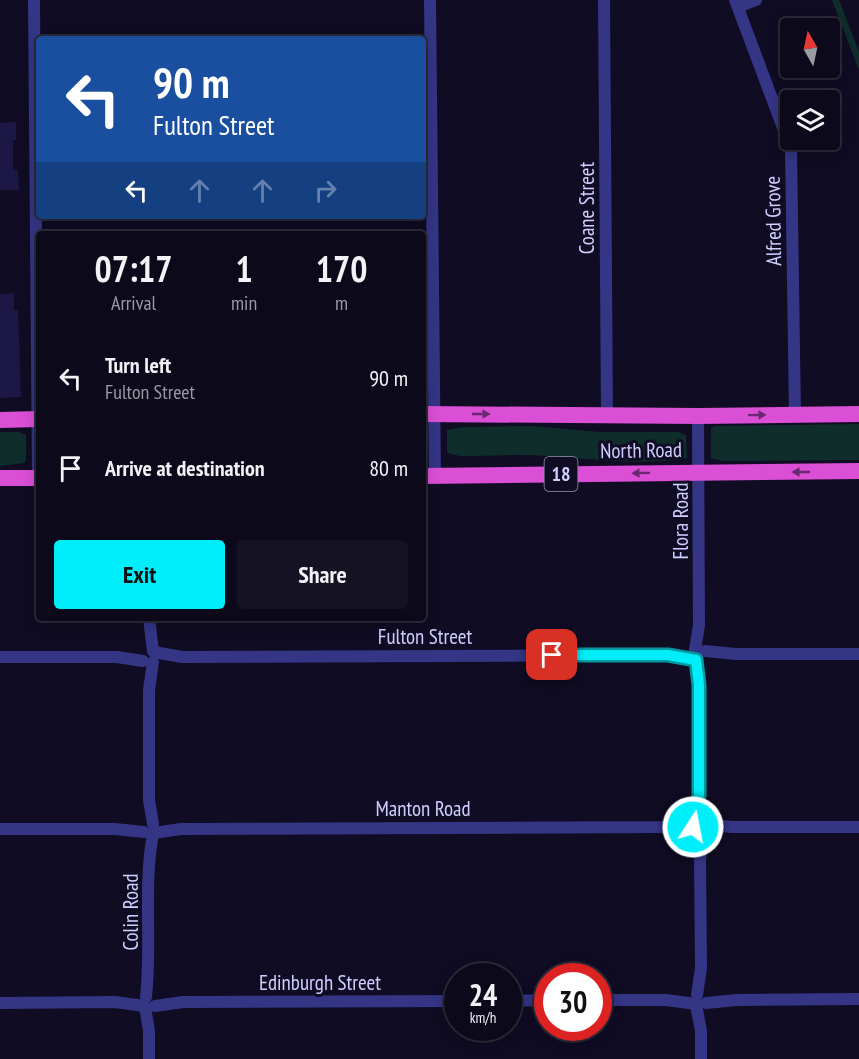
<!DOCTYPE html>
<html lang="en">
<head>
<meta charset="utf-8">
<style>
	:root { --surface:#0b091a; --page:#141223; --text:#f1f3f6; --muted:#9a9aa2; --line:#2b2a39; --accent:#00eef9 }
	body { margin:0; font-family:"PT Sans Narrow",sans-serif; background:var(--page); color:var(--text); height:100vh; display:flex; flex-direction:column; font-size:22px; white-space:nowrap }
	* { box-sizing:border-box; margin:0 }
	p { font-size:20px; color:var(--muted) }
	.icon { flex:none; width:33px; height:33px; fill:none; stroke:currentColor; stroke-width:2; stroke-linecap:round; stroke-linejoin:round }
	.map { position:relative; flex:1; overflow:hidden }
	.panel { position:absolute; left:36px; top:231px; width:390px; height:390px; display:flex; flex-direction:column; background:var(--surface); border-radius:6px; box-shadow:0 3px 15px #0003,0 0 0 2px var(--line) }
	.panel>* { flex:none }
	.guide { position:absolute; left:36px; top:36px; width:390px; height:183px; border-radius:6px; box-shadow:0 3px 15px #0003,0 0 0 2px var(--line); background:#1a4fa0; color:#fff; overflow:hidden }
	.needle { width:39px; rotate:351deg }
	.fabs { position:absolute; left:780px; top:18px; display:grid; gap:12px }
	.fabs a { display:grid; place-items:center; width:60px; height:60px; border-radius:6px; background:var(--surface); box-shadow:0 3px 15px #0003,0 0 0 2px var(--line); font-size:30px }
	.speed { position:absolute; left:444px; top:963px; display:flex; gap:12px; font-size:30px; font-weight:700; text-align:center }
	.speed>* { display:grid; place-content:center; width:78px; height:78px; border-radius:50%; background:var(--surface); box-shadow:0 3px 15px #0003,0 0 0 2px var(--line); line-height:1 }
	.speed small { font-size:15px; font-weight:400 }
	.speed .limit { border:9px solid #d22; background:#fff; color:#111 }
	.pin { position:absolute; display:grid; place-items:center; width:51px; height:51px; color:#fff; margin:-26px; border-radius:12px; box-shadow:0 3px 9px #0006 }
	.me { position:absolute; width:66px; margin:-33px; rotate:11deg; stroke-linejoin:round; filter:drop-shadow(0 0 4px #0008) }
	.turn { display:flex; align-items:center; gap:21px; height:126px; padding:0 18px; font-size:27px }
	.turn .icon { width:78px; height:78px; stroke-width:2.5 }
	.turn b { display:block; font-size:42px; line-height:51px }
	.lanes { display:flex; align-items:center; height:57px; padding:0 18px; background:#0003; justify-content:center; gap:30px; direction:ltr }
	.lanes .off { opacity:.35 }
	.eta { display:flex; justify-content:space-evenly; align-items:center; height:102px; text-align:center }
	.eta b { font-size:36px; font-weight:700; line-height:42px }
	.button { display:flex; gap:12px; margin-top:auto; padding:12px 18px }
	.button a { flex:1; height:69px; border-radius:6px; background:var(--accent); color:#111; font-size:24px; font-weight:700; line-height:69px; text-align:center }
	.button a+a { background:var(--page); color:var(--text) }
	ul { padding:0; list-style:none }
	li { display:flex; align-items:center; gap:18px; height:90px; padding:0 18px }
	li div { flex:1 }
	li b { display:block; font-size:22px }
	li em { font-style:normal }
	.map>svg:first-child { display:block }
	.green { fill:#0f2d2a }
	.building { fill:#1d1745 }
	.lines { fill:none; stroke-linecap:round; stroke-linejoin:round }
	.minor { stroke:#343585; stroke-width:12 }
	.trunk { stroke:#da4fd5; stroke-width:16 }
	.oneway { fill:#6a2a73 }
	.route-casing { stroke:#009ba2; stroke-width:15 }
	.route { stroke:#00eef9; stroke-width:10 }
	.labels { text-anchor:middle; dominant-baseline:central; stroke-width:6; stroke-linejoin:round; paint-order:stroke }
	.shield { fill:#0f0c23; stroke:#9694bd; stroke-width:1.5 }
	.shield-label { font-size:20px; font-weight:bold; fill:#d0ceff }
	.street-label { font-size:21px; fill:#d0ceff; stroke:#0f0c23 }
</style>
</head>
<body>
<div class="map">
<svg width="859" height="1059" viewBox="0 0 859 1059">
	<rect width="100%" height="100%" fill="#0f0c23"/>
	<g class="green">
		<path d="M832 0H839L859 52V70Z"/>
		<path d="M859 424V460L722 461 711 458V428L715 426Z"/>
		<path d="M532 426 600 432H679L686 435 687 458C641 466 594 459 548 456 519 454 489 456 460 456L447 453V430L464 427Z"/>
		<path d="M19 432 26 435V460L24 463 0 466V432Z"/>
	</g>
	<g class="building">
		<path d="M16 122V140H13V170H18L19 190H0V123Z"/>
		<path d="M14 293V310H18L21 397 0 398V294Z"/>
	</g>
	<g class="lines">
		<g class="minor">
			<path d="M34 0 38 478"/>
			<path d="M430 0 435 476"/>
			<path d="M604 0 607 415"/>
			<path d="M735 0 791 149 795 415"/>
			<path d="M738 7 756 0"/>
			<path d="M149 618 153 651"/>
			<path d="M695 650 699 625 698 416"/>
			<path d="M705 651 736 654H859"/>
			<path d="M154 652 182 657 668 655 694 659"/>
			<path d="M0 657H117L143 661"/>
			<path d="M153 662 149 690V800L153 824"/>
			<path d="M696 822 700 795 699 685 696 660"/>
			<path d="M706 824 731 827H859"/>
			<path d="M0 829H115L144 832"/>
			<path d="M154 833 181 829 665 827 695 823"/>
			<path d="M697 995 701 968 700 861 703 832"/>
			<path d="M146 997C152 943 143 887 153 834"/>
			<path d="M598 1000H666L696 1004"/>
			<path d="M508 1001 548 1000"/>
			<path d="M0 1003 115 1002 144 1006"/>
			<path d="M706 1003 737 1000 859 999"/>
			<path d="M696 1005 701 1031V1059"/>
			<path d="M155 1006 183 1002 458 1001"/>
			<path d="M145 1007 149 1031V1059"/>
		</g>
		<g class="trunk">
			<path d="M423 414 698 416 859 414"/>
			<path d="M0 420 39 419"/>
			<path d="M423 476 859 471"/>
			<path d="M0 478H39"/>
		</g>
	</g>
	<defs><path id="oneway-solid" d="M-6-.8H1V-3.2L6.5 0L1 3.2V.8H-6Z" transform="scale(1.5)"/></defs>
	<g class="oneway">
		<use href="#oneway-solid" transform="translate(481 414)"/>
		<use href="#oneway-solid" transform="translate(757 415) rotate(-1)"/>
		<use href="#oneway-solid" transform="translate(801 472) rotate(180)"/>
		<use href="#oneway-solid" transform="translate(641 473) rotate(179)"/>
	</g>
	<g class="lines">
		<g class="route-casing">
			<path id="route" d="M552 655H668L696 660 699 685V795L693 827"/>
		</g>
		<use href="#route" class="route"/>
	</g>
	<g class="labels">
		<rect class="shield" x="544.5" y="457" width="33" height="34" rx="4.5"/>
		<g class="shield-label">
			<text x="561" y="474">18</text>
		</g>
		<g class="street-label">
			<text transform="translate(586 208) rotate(-90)">Coane Street</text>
			<text transform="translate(773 221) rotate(-91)">Alfred Grove</text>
			<text transform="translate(641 450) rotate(-1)">North Road</text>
			<text transform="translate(680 521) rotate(-90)">Flora Road</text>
			<text x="425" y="636">Fulton Street</text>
			<text x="423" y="808">Manton Road</text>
			<text transform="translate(130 912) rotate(-90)">Colin Road</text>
			<text x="320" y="982">Edinburgh Street</text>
		</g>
	</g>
</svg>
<div class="fabs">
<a><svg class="needle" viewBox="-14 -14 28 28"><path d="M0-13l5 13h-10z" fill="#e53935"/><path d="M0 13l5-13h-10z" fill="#9a9aa2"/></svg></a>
<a><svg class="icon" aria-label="layers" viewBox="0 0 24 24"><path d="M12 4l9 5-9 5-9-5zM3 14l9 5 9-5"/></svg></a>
</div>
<div class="speed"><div>24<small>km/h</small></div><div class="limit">30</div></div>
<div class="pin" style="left:552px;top:655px;background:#d93025"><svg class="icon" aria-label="arrive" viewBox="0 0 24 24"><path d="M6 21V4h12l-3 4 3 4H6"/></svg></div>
<svg class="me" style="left:693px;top:827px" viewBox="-20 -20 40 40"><circle r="17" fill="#00eef9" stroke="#fff" stroke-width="3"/><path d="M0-11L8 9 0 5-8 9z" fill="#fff"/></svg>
<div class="guide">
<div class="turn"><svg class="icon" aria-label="left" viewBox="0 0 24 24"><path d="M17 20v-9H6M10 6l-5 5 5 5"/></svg><div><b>90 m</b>Fulton Street</div></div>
<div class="lanes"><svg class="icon" aria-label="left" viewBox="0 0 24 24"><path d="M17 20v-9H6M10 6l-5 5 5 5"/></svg><svg class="icon off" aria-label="ahead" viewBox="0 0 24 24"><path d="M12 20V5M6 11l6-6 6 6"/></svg><svg class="icon off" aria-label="ahead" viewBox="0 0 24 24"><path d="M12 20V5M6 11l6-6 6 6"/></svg><svg class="icon off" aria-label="right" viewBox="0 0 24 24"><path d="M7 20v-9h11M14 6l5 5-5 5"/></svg></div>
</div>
<section class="panel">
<div class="eta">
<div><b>07:17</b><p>Arrival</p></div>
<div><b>1</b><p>min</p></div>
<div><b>170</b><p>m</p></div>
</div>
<ul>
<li><svg class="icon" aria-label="left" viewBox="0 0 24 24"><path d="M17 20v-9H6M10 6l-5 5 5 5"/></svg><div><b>Turn left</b><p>Fulton Street</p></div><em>90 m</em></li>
<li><svg class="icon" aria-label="arrive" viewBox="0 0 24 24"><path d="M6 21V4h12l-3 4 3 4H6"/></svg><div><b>Arrive at destination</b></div><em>80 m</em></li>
</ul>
<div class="button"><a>Exit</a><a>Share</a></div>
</section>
</div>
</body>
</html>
